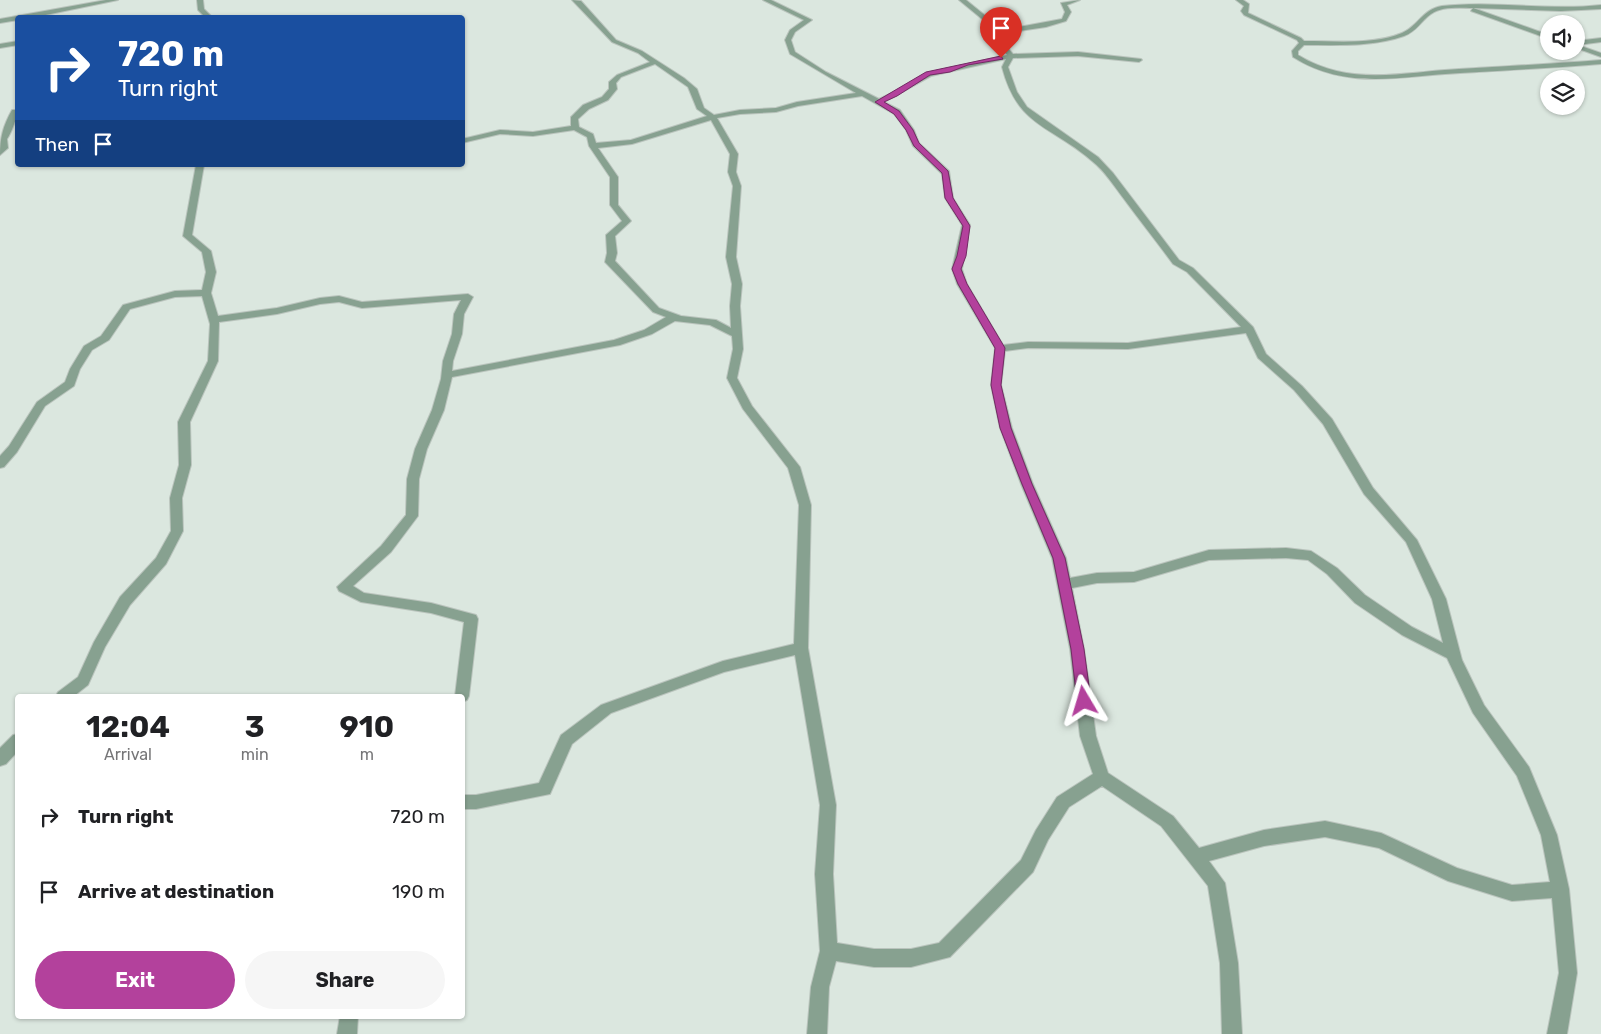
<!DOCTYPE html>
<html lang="en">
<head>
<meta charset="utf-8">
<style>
	:root { --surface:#fff; --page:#f6f6f6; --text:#202124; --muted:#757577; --accent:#b3419c }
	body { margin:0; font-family:Rubik,sans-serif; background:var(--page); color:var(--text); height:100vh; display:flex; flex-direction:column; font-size:19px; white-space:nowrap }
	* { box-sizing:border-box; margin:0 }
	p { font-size:16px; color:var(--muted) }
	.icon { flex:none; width:28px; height:28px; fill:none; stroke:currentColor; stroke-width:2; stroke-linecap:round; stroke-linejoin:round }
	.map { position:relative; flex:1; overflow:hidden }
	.side { position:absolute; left:15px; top:694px; width:450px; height:325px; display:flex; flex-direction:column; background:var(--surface); border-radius:5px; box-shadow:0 1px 4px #0004 }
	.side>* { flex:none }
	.hud { position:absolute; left:15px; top:15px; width:450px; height:152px; border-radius:5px; box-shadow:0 1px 4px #0004; background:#1a4fa0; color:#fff; overflow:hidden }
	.tools { position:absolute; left:1540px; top:15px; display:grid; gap:10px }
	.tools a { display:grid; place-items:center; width:45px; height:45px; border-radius:50%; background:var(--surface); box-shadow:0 1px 4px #0004; font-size:25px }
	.pin { position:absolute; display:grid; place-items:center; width:42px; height:42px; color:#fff; margin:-51px -21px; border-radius:50% 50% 50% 0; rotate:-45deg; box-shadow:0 0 5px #0007 }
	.pin .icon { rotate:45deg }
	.me { position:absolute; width:55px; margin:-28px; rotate:353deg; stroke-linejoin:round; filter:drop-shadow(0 0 4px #0008) }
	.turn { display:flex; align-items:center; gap:18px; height:105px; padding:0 20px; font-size:22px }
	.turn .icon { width:65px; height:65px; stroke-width:2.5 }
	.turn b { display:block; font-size:35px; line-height:42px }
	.then { display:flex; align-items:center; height:48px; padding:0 20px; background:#0003; gap:10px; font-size:19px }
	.eta { display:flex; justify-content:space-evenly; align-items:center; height:85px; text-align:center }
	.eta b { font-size:30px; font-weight:700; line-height:35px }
	.primary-button { display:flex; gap:10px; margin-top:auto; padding:10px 20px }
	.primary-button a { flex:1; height:58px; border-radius:30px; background:var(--accent); color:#fff; font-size:20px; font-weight:700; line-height:58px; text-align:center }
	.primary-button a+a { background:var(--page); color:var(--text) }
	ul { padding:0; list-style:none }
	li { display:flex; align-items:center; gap:15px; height:75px; padding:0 20px }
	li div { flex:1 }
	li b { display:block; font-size:19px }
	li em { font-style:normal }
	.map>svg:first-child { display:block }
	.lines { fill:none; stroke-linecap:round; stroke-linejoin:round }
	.minor-casing { stroke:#bac4bd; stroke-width:2 }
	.minor { fill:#87a190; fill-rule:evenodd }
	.route { fill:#b3419c; stroke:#742a65 }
</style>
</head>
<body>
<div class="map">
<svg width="1601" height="1034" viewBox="0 0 1601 1034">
	<rect width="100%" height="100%" fill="#dbe7df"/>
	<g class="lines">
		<g class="minor-casing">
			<g id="minor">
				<path d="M106 0H118L31 18H18V20L0 23V19Z"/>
				<path d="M197 0H203L204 9 213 18H206L198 10Z"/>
				<path d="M572 0 581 1 616 40 642 51 684 78 697 89 704 108 714 115 740 110 776 108 797 102 856 93 790 54 785 40 790 30 804 20 763 0H771L812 20 795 32 791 40 795 52 826 72 879 99 892 93 927 73 1007 55 1000 46 999 33 959 0H966L1003 30 1062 19 1065 12 1061 3 1080 0 1067 5 1071 12 1066 21 1046 27 1005 33 1006 46 1013 54 1078 52 1141 59 1142 60 1139 62 1078 56 1013 58 1008 67 1017 92 1027 107 1098 157 1113 173 1179 260 1193 268 1253 327 1266 354 1302 386 1332 419 1373 488 1417 540 1446 599 1462 660 1484 705 1529 767 1557 835 1569 889 1577 973 1567 1034H1547L1559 973 1552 898 1512 901 1448 881 1379 848 1325 837 1264 846 1209 861 1225 883 1238 963 1242 1034H1222L1220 963 1208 886 1161 826 1102 786 1069 807 1048 840 1033 872 950 957 911 967H874L836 961 829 987 827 1034H807L811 987 820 951 815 874 820 805 795 655 724 672 611 713 572 744 550 794 476 809H462V795H476L539 783 561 735 601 705 723 661 794 644 799 505 788 468 743 409 727 378 733 349 732 336 710 325 675 321 652 334 620 345 452 377 444 410 427 449 419 479 418 516 391 552 353 586 364 593 431 603 476 615 478 619 469 696 467 700 462 702V696H455L464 622 431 613 361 602 339 591 337 587 381 546 406 515 407 479 415 449 432 410 441 379 443 361 452 334 454 314 461 300 362 308 339 302 320 304 277 314 219 322 218 361 190 422 191 465 182 498 183 531 166 564 130 605 105 647 88 685 74 696H56L58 692 78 677 94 642 120 597 156 558 171 531 170 498 179 465 178 422 208 361 210 324 202 296 175 297 130 309 109 340 92 350 80 369 74 386 45 406 17 452 4 467 0 468V456L9 446 37 402 65 382 70 369 84 346 101 336 123 305 175 291 202 290 206 272 202 252 183 236 196 165H204L192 235 211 251 216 272 211 293 218 316 277 308 320 298 339 296 362 302 468 294 473 297 464 314 462 334 453 361 452 371 614 340 644 330 666 317 653 312 605 262 607 253 606 235 622 221 610 205V177L589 146 587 137 574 130 533 136 500 134 462 143V139L500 130 533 132 571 126V117L583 105 602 97 609 89V82L617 75 650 62 638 53 612 42ZM1006 59 1002 67C1018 128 1051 125 1092 161 1105 171 1114 186 1124 199 1140 221 1157 242 1173 264L1187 272 1241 327 1128 343 1028 342 1003 345 967 284 962 269 970 225 953 198 949 171 919 143 914 130 900 110 884 102 931 76ZM655 64 688 87 697 109 707 116 631 140 596 143 593 134 579 127 578 119 589 109 608 100 617 89 616 83 621 77ZM862 96 894 114 906 130 913 146 942 174 945 198 962 225 952 269 957 284 995 348 991 385 1000 428 1021 484 1052 558 1070 649 1080 736 1093 774 1057 797 1036 830 1021 860 939 943 911 949H874L837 943 833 874 836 805 808 648 811 505 800 467 752 406 737 378 743 349 740 306 742 284 736 257 741 186 736 172 738 154 717 118 740 114 776 112 798 106ZM711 120 730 154 728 172 733 186 726 257 732 284 730 306 731 328 716 320 681 316 659 308 615 261 617 253 615 236 631 221 618 205V177L598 148 632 144ZM1246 333 1258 358 1294 390 1323 424 1364 494 1406 542 1432 599 1443 643 1412 627 1365 595 1337 568 1311 551 1286 548 1209 550 1134 572 1097 573 1070 578 1066 558 1033 484 1012 428 1001 385 1005 351 1028 348 1128 349ZM1286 558 1308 560 1327 574 1355 603 1402 635 1447 658 1473 713 1517 776 1541 835 1550 882 1512 885 1457 868 1381 833 1325 821 1264 830 1199 848 1173 816 1108 773 1096 736 1084 649 1072 588 1097 583 1134 582 1209 560Z"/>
				<path d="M1236 0H1243L1249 4 1248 13 1301 38 1304 41C1335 41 1373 45 1402 33 1418 26 1423 9 1442 6 1494 0 1548 11 1601 5V9L1561 11 1473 8 1549 35V39L1471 11 1473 8C1460 8 1442 6 1431 14 1421 21 1416 32 1404 36 1373 47 1337 45 1304 45L1298 51V55C1350 87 1403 72 1459 69 1506 66 1554 64 1601 60V64C1554 68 1507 70 1460 73 1400 76 1347 91 1293 57L1292 51 1299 43 1297 40 1244 15 1241 11 1244 6Z"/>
				<path d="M1601 38V42L1578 45 1601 53V57L1576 48V41Z"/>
				<path d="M18 41V45L0 48V44Z"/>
				<path d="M12 110H18C17 117 11 134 7 139L8 148 0 155C0 138 3 126 12 110Z"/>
				<path d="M18 734V751L6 764 0 766V748L13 735Z"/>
				<path d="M340 1016H358L357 1034H337Z"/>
			</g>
		</g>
		<use href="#minor" class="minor"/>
	</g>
	<path class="route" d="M1001 56 1003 59 968 65 950 72 930 75 897 96 884 102 899 111 913 130 919 143 948 171 953 198 970 226 966 256 961 269 967 284 1005 348 1001 385 1011 428 1032 484 1065 558 1084 649 1091 701 1089 705 1084 706 1079 705 1077 701 1071 649 1053 558 1022 484 1000 428 991 385 995 348 958 284 952 269 957 256 963 226 945 198 942 173 914 146 906 130 894 114 875 102 926 72Z"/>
</svg>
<div class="tools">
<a><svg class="icon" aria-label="sound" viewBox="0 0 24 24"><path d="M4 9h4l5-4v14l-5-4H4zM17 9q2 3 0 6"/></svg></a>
<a><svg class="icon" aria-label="layers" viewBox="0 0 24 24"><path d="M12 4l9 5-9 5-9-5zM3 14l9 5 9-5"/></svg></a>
</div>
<div class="pin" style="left:1001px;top:58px;background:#d93025"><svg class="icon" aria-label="arrive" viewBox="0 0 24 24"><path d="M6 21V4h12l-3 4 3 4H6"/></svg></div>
<svg class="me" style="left:1084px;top:701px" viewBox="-20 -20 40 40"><path d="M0-17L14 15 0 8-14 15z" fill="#b3419c" stroke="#fff" stroke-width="4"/></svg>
<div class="hud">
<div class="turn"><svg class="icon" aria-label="right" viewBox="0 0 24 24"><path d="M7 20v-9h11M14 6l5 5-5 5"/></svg><div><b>720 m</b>Turn right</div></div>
<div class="then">Then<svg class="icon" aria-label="arrive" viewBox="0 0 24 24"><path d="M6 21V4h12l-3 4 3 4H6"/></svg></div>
</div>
<section class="side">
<div class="eta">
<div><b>12:04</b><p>Arrival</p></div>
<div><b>3</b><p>min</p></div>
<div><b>910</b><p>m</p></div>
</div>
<ul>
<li><svg class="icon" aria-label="right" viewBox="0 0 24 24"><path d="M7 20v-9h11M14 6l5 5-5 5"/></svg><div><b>Turn right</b></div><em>720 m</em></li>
<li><svg class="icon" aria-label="arrive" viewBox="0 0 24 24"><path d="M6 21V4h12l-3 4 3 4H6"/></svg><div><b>Arrive at destination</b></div><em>190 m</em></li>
</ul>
<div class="primary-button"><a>Exit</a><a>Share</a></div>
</section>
</div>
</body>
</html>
